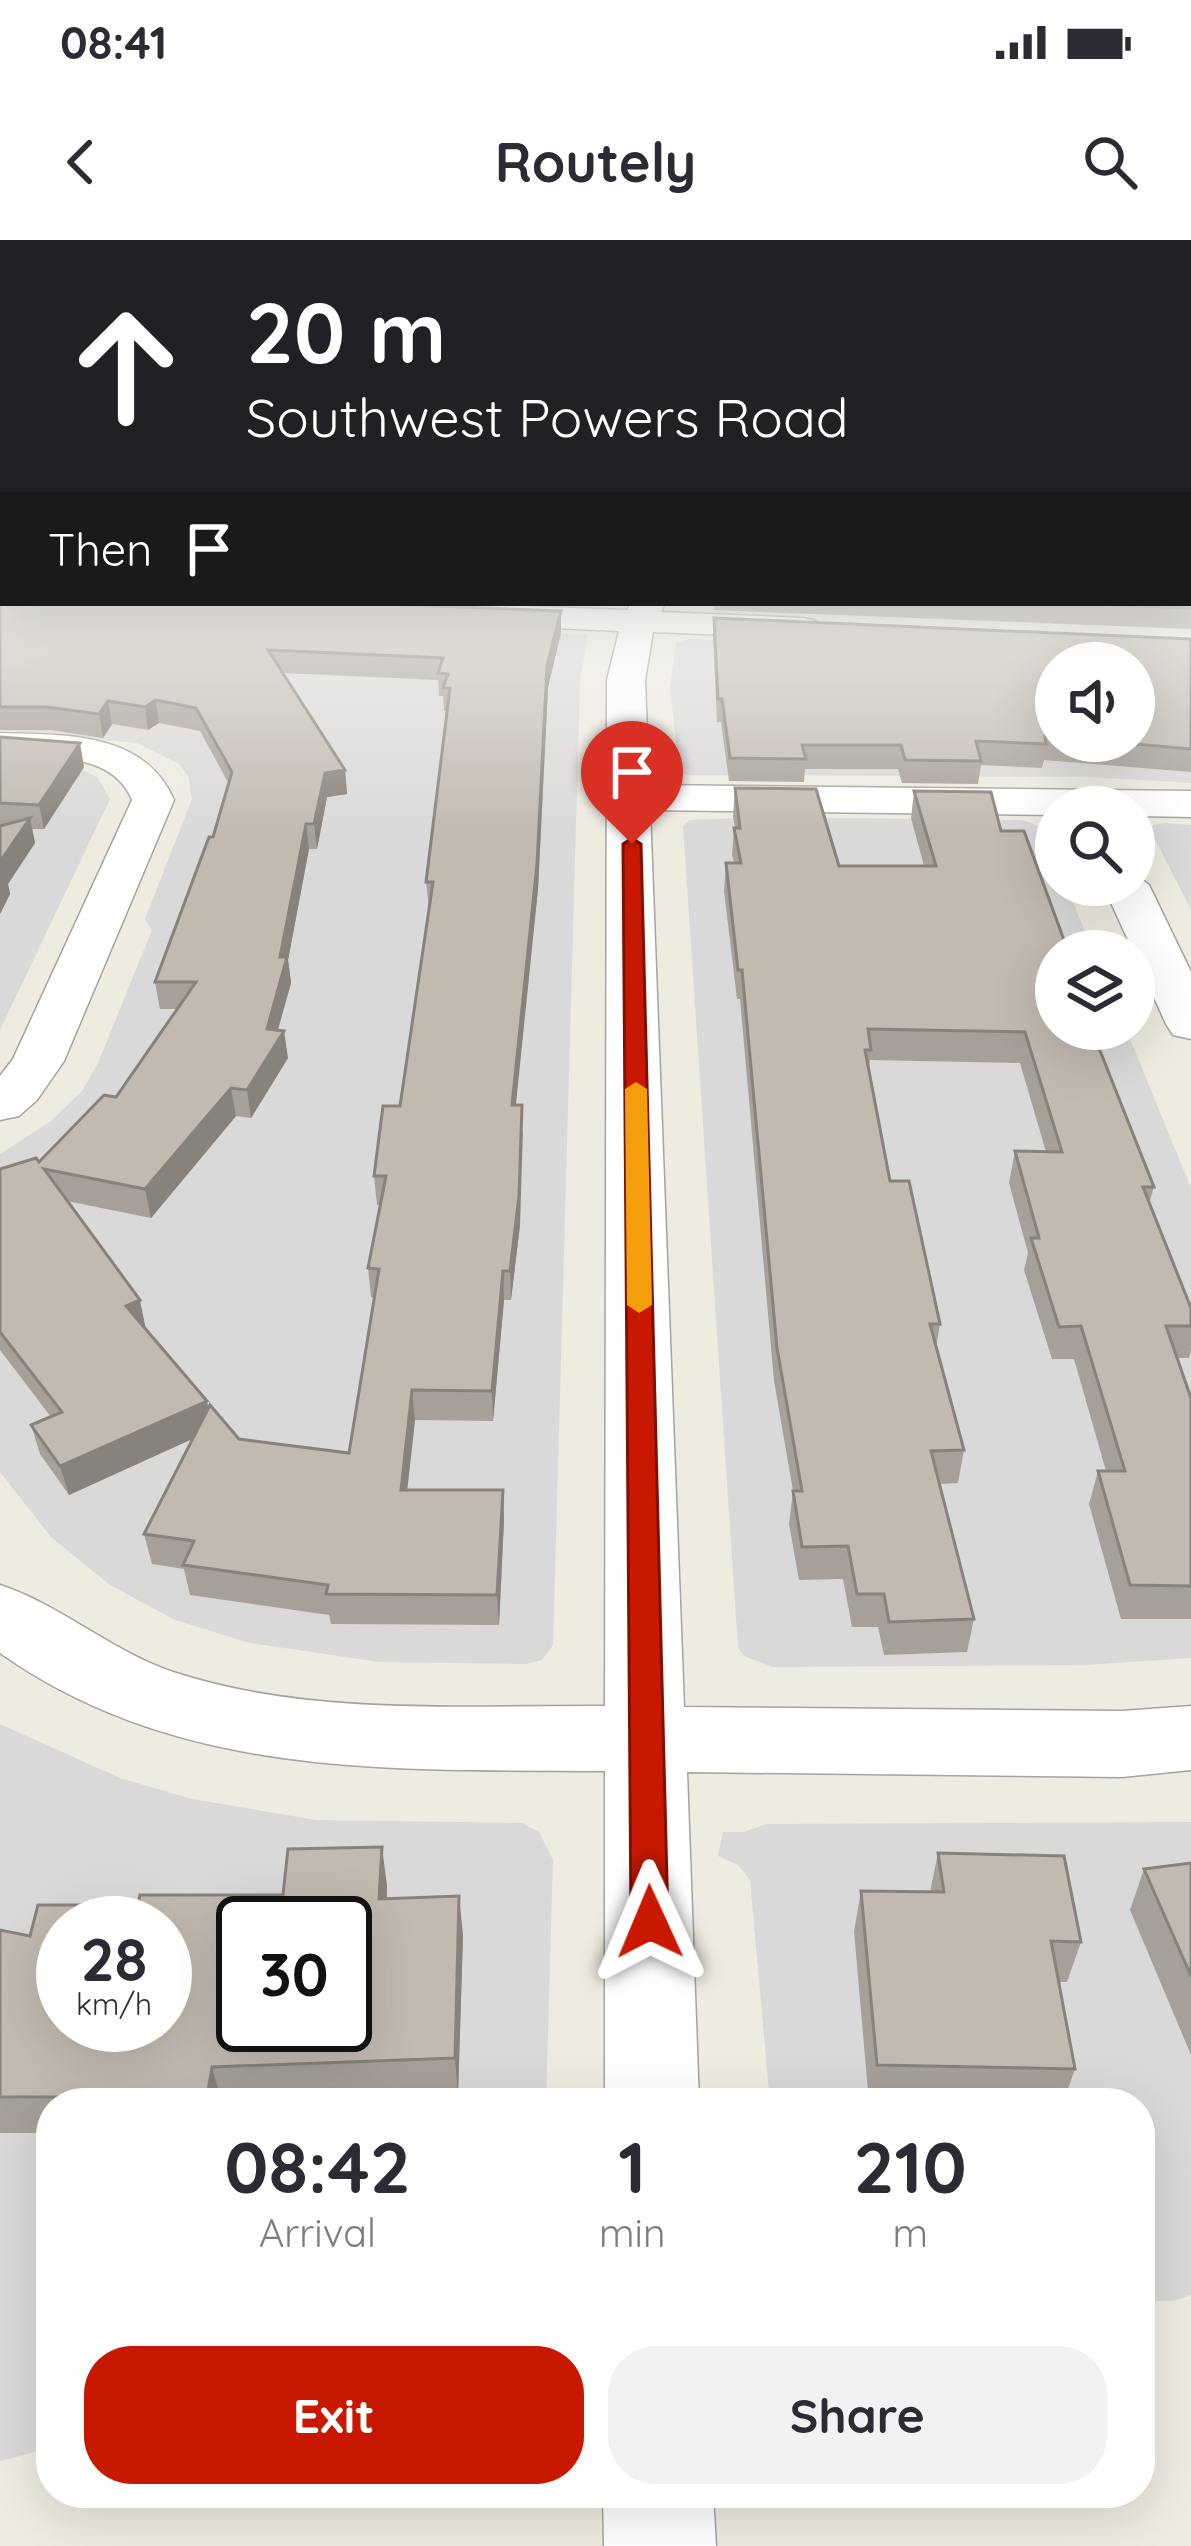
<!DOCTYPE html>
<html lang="en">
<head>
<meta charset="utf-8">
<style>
	:root { --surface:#fff; --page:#f2f2f3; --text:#2b2b33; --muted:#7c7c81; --accent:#c81900 }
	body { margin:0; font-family:Quicksand,sans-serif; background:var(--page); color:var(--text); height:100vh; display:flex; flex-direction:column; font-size:45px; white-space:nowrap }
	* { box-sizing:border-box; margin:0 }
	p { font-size:39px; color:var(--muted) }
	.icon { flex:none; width:66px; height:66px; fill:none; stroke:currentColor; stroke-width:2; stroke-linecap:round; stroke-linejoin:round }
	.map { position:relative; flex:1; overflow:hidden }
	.sheet { position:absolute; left:36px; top:1848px; width:1119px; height:420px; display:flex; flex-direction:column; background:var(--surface); border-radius:48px; box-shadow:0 12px 48px #0002 }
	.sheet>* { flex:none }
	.hud { position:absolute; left:0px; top:0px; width:1191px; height:366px; box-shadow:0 12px 48px #0002; background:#202124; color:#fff; overflow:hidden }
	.tools { position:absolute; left:1035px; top:402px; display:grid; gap:24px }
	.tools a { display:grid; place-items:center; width:120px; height:120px; border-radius:50%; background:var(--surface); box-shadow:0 12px 48px #0002; font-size:60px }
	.speed { position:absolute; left:36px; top:1656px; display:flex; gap:24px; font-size:60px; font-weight:700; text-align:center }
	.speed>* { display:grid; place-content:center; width:156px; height:156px; border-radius:50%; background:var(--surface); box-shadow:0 12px 48px #0002; line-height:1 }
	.speed small { font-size:30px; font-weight:400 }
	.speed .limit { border:6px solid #111; border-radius:18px; background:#fff; color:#111 }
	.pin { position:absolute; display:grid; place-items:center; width:102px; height:102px; color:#fff; margin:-123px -51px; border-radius:50% 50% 50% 0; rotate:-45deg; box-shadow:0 0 12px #0007 }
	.pin .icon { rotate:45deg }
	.me { position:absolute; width:132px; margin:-66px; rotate:359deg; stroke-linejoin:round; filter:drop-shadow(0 0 9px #0008) }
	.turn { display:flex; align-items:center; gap:42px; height:252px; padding:0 48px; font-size:54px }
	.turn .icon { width:156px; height:156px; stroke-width:2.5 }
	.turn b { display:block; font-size:84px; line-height:102px }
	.then { display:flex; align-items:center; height:114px; padding:0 48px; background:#0003; gap:24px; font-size:45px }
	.eta { display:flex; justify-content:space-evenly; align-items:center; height:204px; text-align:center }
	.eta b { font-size:72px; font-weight:700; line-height:84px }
	.primary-button { display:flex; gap:24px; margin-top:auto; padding:24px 48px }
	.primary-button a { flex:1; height:138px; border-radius:48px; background:var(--accent); color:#fff; font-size:48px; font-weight:700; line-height:138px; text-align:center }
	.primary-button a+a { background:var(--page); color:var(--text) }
	.status { display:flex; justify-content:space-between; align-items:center; height:84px; padding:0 60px; background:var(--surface); direction:ltr }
	.status svg { height:33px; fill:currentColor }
	header { display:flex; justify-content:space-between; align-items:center; height:156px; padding:0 48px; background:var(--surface); font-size:54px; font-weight:700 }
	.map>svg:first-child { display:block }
	.residential { fill:#dad9d9; fill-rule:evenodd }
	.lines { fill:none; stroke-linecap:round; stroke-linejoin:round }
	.minor-casing { stroke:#a3a3a3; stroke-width:3 }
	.minor { fill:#fff; fill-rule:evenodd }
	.wall { fill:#a7a098; fill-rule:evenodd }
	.shaded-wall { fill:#88827c }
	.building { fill:#c2bab1; stroke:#88827c; stroke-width:3; fill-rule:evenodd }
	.route { fill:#c81900; stroke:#821000; stroke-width:3 }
	.slow { fill:#f59e0b }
</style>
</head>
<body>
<div class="status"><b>08:41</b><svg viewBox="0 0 49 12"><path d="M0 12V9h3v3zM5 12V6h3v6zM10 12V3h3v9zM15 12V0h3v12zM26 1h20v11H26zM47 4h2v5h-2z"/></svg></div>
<header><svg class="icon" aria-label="back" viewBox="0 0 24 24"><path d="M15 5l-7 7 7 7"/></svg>Routely<svg class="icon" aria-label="search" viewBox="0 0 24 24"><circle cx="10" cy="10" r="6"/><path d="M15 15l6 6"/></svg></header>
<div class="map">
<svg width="1191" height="2306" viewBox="0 0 1191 2306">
	<rect width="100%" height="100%" fill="#eeebe1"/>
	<g class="residential">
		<path d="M0 369 588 395 580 441 553 1405 542 1420 526 1424 379 1422 250 1403 175 1380 110 1345 51 1297 0 1232V914L51 881 82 851 98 823 152 690 145 679 192 559 188 536 179 524 137 503 0 490Z"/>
		<path d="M689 399 1191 420V543L1088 537 687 535 679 530 670 447 676 403ZM1056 423H1134V501H1056Z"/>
		<path d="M0 522 83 530 98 538 110 559 0 790Z"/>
		<path d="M764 577 1022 580 1042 587 1056 620V645H1066L1093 711H1056V789H1126L1191 948V1418L1085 1425 773 1427 744 1416 738 1408 683 586 689 580Z"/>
		<path d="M1165 583 1191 585V670L1151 591 1153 585Z"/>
		<path d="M0 1484 120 1538 192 1559 316 1580 522 1583 539 1592 553 1620 546 1863H51V2208L0 2221ZM63 1683H165V1785H63ZM243 1683H345V1785H243Z"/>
		<path d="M1191 1582V2055L1173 2061H1140V1863H770L750 1640 738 1625 718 1616 723 1592H744L767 1584Z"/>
	</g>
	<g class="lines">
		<g class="minor-casing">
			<g id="minor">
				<path d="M631 363H665L661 372 804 378 816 381 821 388 816 395 804 398 653 392 645 440 649 545 1191 551V577L1134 576V567H1056V575L650 570 684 1467 1122 1471 1191 1466V1530L1122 1537 687 1532 699 1863H605V1531C395 1529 182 1541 0 1413V1345C61 1365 111 1411 173 1432 311 1477 463 1465 605 1466L607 440 619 391 469 384 457 381 452 374 457 367 469 364 627 370Z"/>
				<path d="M0 493C65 495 144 491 174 560L64 821 37 860 19 876 0 880V836L13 819 132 560C112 510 45 518 0 517Z"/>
				<path d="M1134 633 1149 645 1191 732V799L1173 795 1166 784 1103 645H1134Z"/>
				<path d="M603 2253H713L716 2306H604Z"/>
			</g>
		</g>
		<use href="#minor" class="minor"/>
	</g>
	<g class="wall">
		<path d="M0 272H3V363L561 393 548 447 538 649 515 865 523 893 520 985 511 1060H504L493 1181 415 1180 407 1250H503L504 1280 499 1385 331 1384 329 1375 190 1355 184 1329 152 1324 144 1294 192 1199 69 1255 40 1214 31 1185 51 1177 0 1110V929L39 922 116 857 178 769H160L155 742 213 597 229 544 200 491 159 483 148 490 112 484 103 498 51 490H0V344L2 343 0 340ZM283 433 438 440 439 456H443L444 471H447L426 642 429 668 400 866 374 936 377 965H380L368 1028 371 1057 374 1058 349 1213 239 1199 208 1169 207 1161 146 1090 67 961 151 978 236 876 251 878 288 818 278 790 291 743 288 720 309 609H317L327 557 347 554 345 530Z"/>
		<path d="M1191 311V389L714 370 715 363H1188Z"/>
		<path d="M714 378 1191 399V532L1044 520 1042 528 981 525 978 544 902 543 898 529H805L804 542 729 541 721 482H717L713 399ZM1056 423 1134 501H1056Z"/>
		<path d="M0 497 84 527 44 589H32L35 603 8 644 10 654 0 674Z"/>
		<path d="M735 548 839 626H924L911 578 914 551 1001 591 1102 803 1100 812 1154 947 1149 964 1191 1068V1110L1189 1118H1177L1191 1158V1379H1121L1089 1264 1098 1231H1106L1074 1119H1052L1024 1030 1028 1013 1009 943 1015 911 1046 912 1020 823 870 820 869 830 890 941 940 1084 936 1108 964 1210 958 1243 939 1244 974 1379 967 1412 884 1415 878 1387H852L843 1339 799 1340 789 1284 793 1251 774 1141 740 759H737L724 651 726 623H734L732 615 734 588H735L733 576Z"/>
		<path d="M938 1613 1081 1702 1067 1742H1058L1075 1829 1063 1863H869L854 1691 861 1651 930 1652Z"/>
		<path d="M1191 1623V1815L1130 1670 1144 1629Z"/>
		<path d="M387 1646V1658L463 1695 458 1855 246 1863H51V1893H0V1690L30 1696 138 1665Z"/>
	</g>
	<g class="shaded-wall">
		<path d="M561 371V393L548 447 538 649 513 893 512 865 547 425Z"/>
		<path d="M156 460 159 483 148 490 145 467Z"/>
		<path d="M108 461 112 484 103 498 99 474Z"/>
		<path d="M80 503 84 527 44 589 39 565Z"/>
		<path d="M345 530 347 554 327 557 317 609 314 584 325 533Z"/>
		<path d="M30 578 35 603 8 644 10 654 0 674V622Z"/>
		<path d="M306 584 309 609 288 720 291 743 272 810 284 791 288 818 251 878 247 850 267 789Z"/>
		<path d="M231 848 236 876 151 978 145 949Z"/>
		<path d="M522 865 520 985 511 1060 510 1031Z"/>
		<path d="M503 1031 504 1060 493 1181 492 1151Z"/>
		<path d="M140 1060 146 1090 126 1066Z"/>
		<path d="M412 1150 415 1180 404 1279 401 1250Z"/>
		<path d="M207 1161 212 1190 69 1255 60 1226Z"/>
		<path d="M503 1250 504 1280 499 1385 497 1355Z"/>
		<path d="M382 1607 387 1646 385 1697 379 1659Z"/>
		<path d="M459 1656 463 1695 458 1855 455 1818Z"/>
		<path d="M212 1827 222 1863H208L207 1857Z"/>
	</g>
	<g class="building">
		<path d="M0 272H3V334L0 328Z"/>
		<path d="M1188 272H1191V287L1188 290Z"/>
		<path d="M1188 310 1191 311V368L1062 363H1188Z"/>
		<path d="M3 343V363H361L561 371 547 425 537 624 512 865H522L519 956 510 1031H503L492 1151 412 1150 401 1250H503L497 1355 326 1354 328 1345 183 1325 194 1301 144 1294 210 1165 239 1199 349 1213 379 1029 368 1028 386 936H374L383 866H400L433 642H426L450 448H443L448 434 438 433 443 418 268 410 345 530 325 533 314 584H306L280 717H287L267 789 284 791 247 850 231 848 145 949 44 929 140 1060 126 1066 207 1161 60 1226 31 1185 62 1172 0 1092V929L36 918 39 922 104 855 116 857 196 742H155L209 597H213L232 532 196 468 156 460 145 467 108 461 99 474 46 467H0V344Z"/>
		<path d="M714 378 1191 399V509L1102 501H1134V423H1056V497L1045 496 1046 504 976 501 981 521 905 520 901 505H802L806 519 730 518 722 459H718Z"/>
		<path d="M0 497 80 503 39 565 0 563Z"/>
		<path d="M735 548 816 549 839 626H936L914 551 991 552 1001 591H1024L1068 711H1056V789H1097L1102 803H1097L1154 947H1143L1191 1068V1086H1166L1191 1158V1346L1130 1345 1098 1231H1125L1081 1086 1059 1087 1031 998H1039L1015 911 1062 912 1025 792 868 789 871 810H865L890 941H909L940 1084H930L964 1210 931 1211 974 1379 889 1382 884 1354H857L848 1306 802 1307 793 1251H802L777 1108 742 730H738L726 623H741L734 588H740Z"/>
		<path d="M30 578 0 622V586Z"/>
		<path d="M382 1607 379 1659 459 1656 455 1818 212 1827 207 1857H0V1690L30 1696 38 1665H138L140 1655H283L288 1609ZM63 1683H165V1785H63ZM243 1683H345V1785H243Z"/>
		<path d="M938 1613 1064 1616 1081 1702 1051 1701 1075 1829 877 1825 861 1651 944 1652Z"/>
		<path d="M1191 1623V1736L1144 1629Z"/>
	</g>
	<linearGradient id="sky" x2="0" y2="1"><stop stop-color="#8bbce3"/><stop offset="0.46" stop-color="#f7f6f2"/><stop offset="1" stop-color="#f7f6f2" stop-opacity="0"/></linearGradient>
	<rect width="1191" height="595" fill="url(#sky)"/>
	<path class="route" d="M632 598 641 604 668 1682 662 1693 650 1698 637 1693 631 1682 623 604Z"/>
	<path class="slow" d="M636 842 647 849 652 1065 639 1073 627 1065 625 849Z"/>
</svg>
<div class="tools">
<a><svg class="icon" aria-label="sound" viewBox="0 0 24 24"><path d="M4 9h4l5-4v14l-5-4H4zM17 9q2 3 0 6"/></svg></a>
<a><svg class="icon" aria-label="search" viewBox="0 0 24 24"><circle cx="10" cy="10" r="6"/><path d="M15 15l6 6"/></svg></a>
<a><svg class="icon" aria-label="layers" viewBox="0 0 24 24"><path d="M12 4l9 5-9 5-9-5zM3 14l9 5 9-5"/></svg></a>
</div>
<div class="speed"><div>28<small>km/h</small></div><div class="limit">30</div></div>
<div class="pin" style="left:632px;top:604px;background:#d93025"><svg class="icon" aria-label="arrive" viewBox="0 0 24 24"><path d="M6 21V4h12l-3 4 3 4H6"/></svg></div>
<svg class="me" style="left:650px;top:1682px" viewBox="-20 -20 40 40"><path d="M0-17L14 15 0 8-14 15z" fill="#c81900" stroke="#fff" stroke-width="4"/></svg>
<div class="hud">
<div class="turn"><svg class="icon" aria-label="ahead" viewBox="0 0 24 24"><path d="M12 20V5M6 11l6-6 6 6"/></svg><div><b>20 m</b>Southwest Powers Road</div></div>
<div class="then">Then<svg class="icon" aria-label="arrive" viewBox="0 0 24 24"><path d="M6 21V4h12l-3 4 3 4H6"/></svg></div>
</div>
<section class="sheet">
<div class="eta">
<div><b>08:42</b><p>Arrival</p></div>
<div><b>1</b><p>min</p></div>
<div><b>210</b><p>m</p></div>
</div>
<div class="primary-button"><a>Exit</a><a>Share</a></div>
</section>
</div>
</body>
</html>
